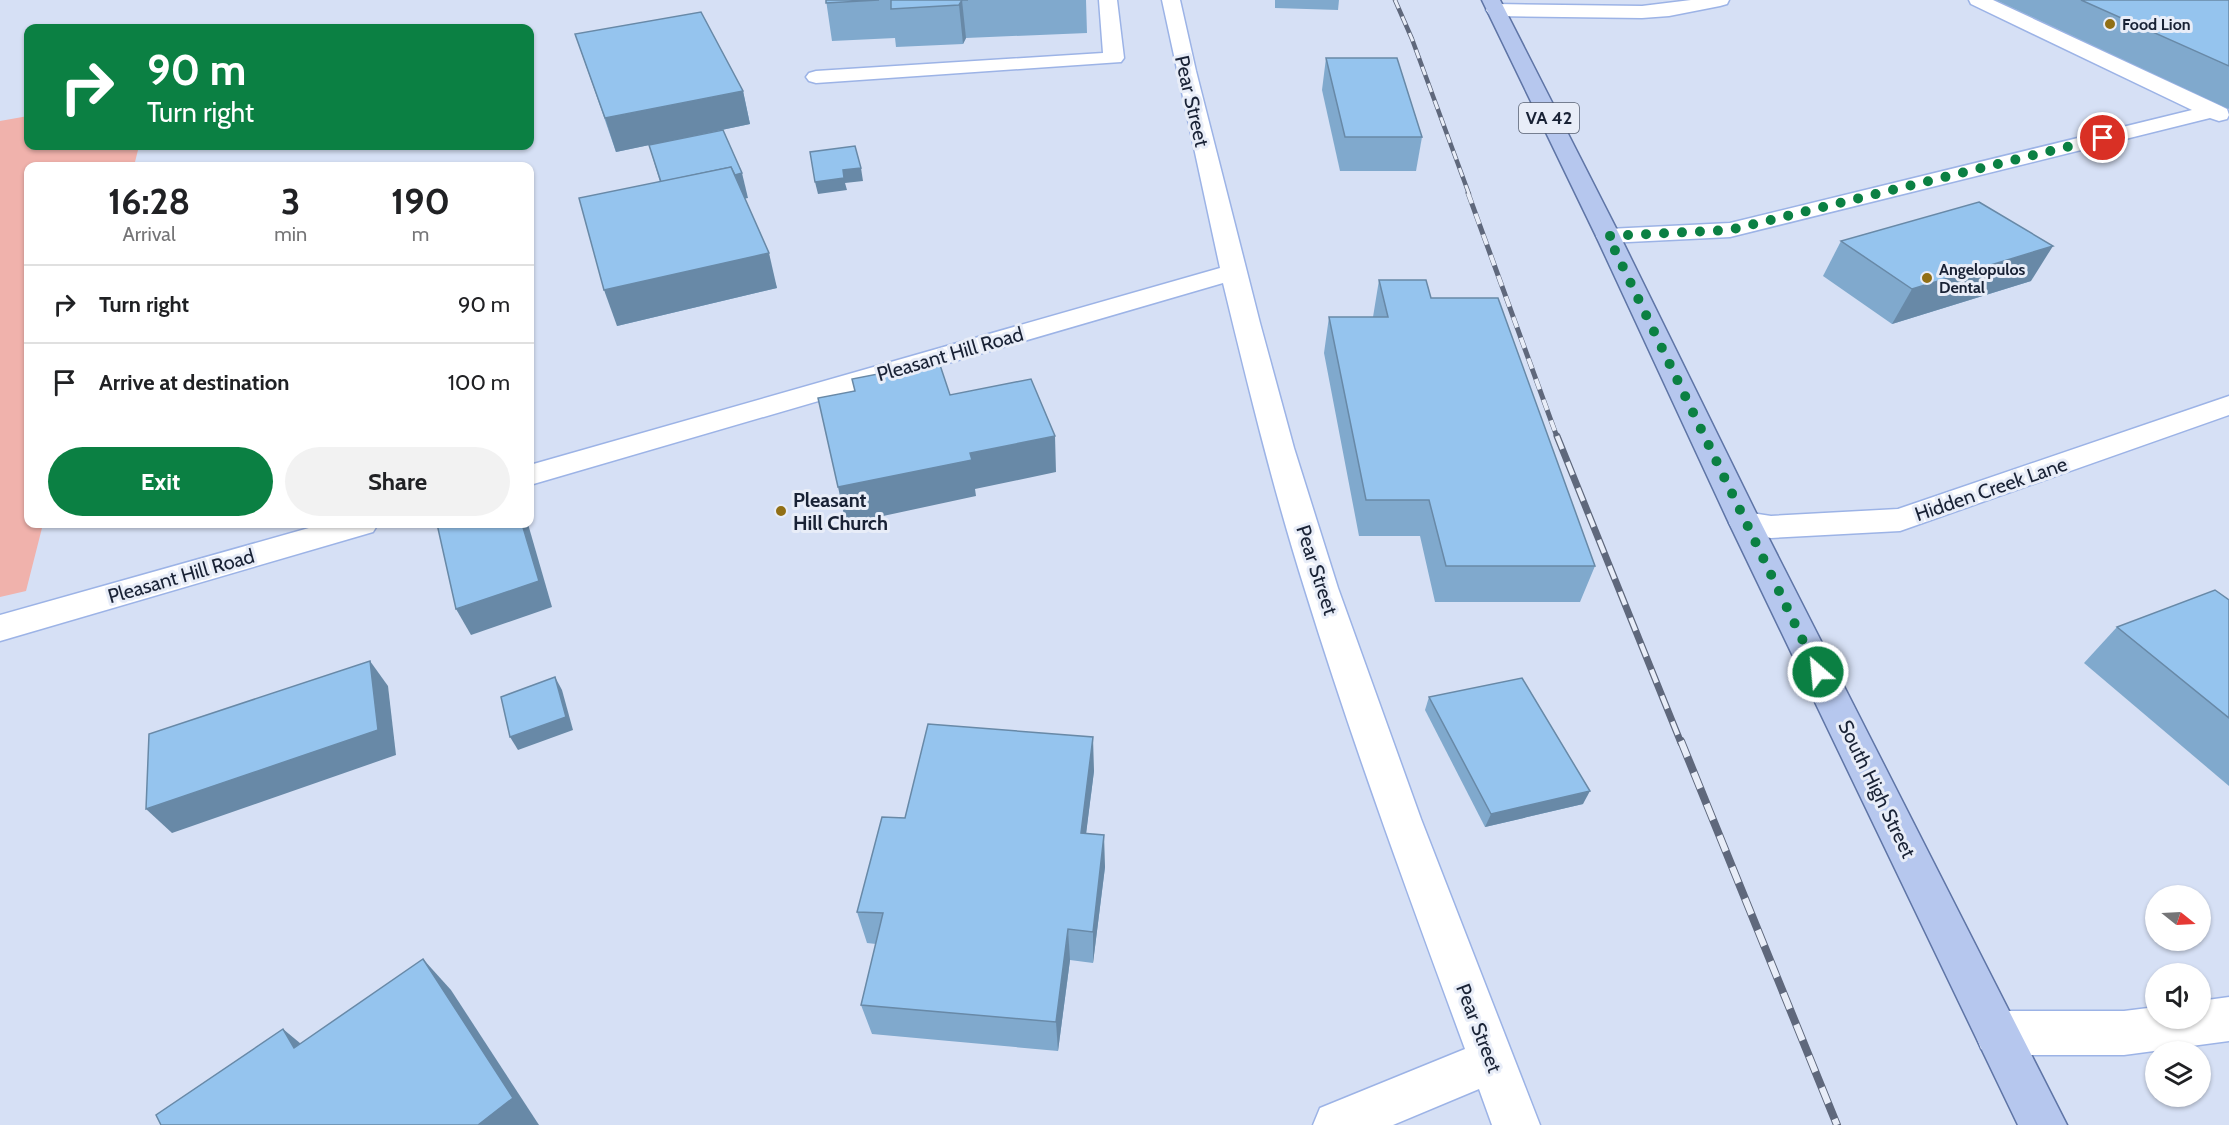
<!DOCTYPE html>
<html lang="en">
<head>
<meta charset="utf-8">
<style>
	:root { --surface:#fff; --page:#f2f2f2; --text:#202124; --muted:#757577; --line:#e0e0e0; --accent:#0b8043 }
	body { margin:0; font-family:Cabin,sans-serif; background:var(--page); color:var(--text); height:100vh; display:flex; flex-direction:column; font-size:22px; white-space:nowrap }
	* { box-sizing:border-box; margin:0 }
	p { font-size:20px; color:var(--muted) }
	.icon { flex:none; width:33px; height:33px; fill:none; stroke:currentColor; stroke-width:2; stroke-linecap:round; stroke-linejoin:round }
	.map { position:relative; flex:1; overflow:hidden }
	.panel { position:absolute; left:24px; top:162px; width:510px; height:366px; display:flex; flex-direction:column; background:var(--surface); border-radius:12px; box-shadow:0 2px 4px #0004 }
	.panel>* { flex:none }
	.hud { position:absolute; left:24px; top:24px; width:510px; height:126px; border-radius:12px; box-shadow:0 2px 4px #0004; background:#0b8043; color:#fff; overflow:hidden }
	.needle { width:39px; rotate:108deg }
	.controls { position:absolute; left:2145px; top:885px; display:grid; gap:12px }
	.controls a { display:grid; place-items:center; width:66px; height:66px; border-radius:50%; background:var(--surface); box-shadow:0 2px 4px #0004; font-size:30px }
	.pin { position:absolute; display:grid; place-items:center; width:51px; height:51px; color:#fff; margin:-26px; border:3px solid #fff; border-radius:50%; box-shadow:0 2px 6px #0007 }
	.me { position:absolute; width:66px; margin:-33px; rotate:333deg; stroke-linejoin:round; filter:drop-shadow(0 0 4px #0008) }
	.turn { display:flex; align-items:center; gap:21px; height:126px; padding:0 24px; font-size:27px }
	.turn .icon { width:78px; height:78px; stroke-width:2.5 }
	.turn b { display:block; font-size:42px; line-height:51px }
	.eta { display:flex; justify-content:space-evenly; align-items:center; height:102px; text-align:center }
	.eta b { font-size:36px; font-weight:800; line-height:42px }
	.button { display:flex; gap:12px; margin-top:auto; padding:12px 24px }
	.button a { flex:1; height:69px; border-radius:36px; background:var(--accent); color:#fff; font-size:24px; font-weight:800; line-height:69px; text-align:center }
	.button a+a { background:var(--page); color:var(--text) }
	ul { padding:0; list-style:none }
	li { display:flex; align-items:center; gap:18px; height:78px; padding:0 24px; border-top:2px solid var(--line) }
	li div { flex:1 }
	li b { display:block; font-size:22px }
	li em { font-style:normal }
	.map>svg:first-child { display:block }
	.green { fill:#f0b2ac }
	.lines { fill:none; stroke-linecap:round; stroke-linejoin:round }
	.minor-casing { stroke:#9cb3e6; stroke-width:3 }
	.major-casing { stroke:#5f75a6; stroke-width:3 }
	.minor { fill:#fff; fill-rule:evenodd }
	.major { fill:#b6c7ee; fill-rule:evenodd }
	.rail-far3-casing { stroke:#5f687c; stroke-width:4.5 }
	.rail-far2-casing { stroke:#5f687c; stroke-width:5 }
	.rail-far1-casing { stroke:#5f687c; stroke-width:7 }
	.rail-casing { stroke:#5f687c; stroke-width:8 }
	.rail-far3 { stroke:#e8edf8; stroke-width:3; stroke-dasharray:9; stroke-linecap:butt }
	.rail-far2 { stroke:#e8edf8; stroke-width:4; stroke-dasharray:11; stroke-linecap:butt }
	.rail-far1 { stroke:#e8edf8; stroke-width:4.5; stroke-dasharray:14; stroke-linecap:butt }
	.rail { stroke:#e8edf8; stroke-width:6; stroke-dasharray:17; stroke-linecap:butt }
	.wall { fill:#80a9cd }
	.shaded-wall { fill:#6889a7 }
	.building { fill:#95c4ee; stroke:#6889a7; stroke-width:1.5 }
	.route { stroke:#0b8043; stroke-width:10; stroke-dasharray:0 18 }
	.poi-dot { fill:#916f15; stroke:#e8edf8; stroke-width:2 }
	.labels { text-anchor:middle; dominant-baseline:central; stroke-width:6; stroke-linejoin:round; paint-order:stroke }
	.far-poi-label { font-size:16px; font-weight:bold; fill:#192235; stroke:#e8edf8; text-anchor:start }
	.shield { fill:#e8edf8; stroke:#575f70; stroke-width:1.5 }
	.shield-label { font-size:18px; font-weight:bold; fill:#192235 }
	.street-label { font-size:20px; fill:#192235; stroke:#e8edf8 }
	.poi-label { font-size:20px; font-weight:bold; fill:#192235; stroke:#e8edf8; text-anchor:start }
</style>
</head>
<body>
<div class="map">
<svg width="2229" height="1125" viewBox="0 0 2229 1125">
	<rect width="100%" height="100%" fill="#d6e0f5"/>
	<path class="green" d="M28 116V146H139L134 166H28V524H43L26 591 0 597V121Z"/>
	<g class="lines">
		<g class="minor-casing">
			<g id="minor">
				<path d="M1099 0H1117L1124 58 1121 62 816 83 809 81 806 77 809 73 816 71 1103 53Z"/>
				<path d="M1162 0H1180L1196 71 1260 323 1294 448 1338 588 1421 819 1540 1125H1492L1479 1089 1393 1125H1313L1320 1108 1465 1049C1409 897 1353 745 1305 590 1273 489 1248 386 1223 283L530 485V465L1220 268Z"/>
				<path d="M1691 0H1729L1727 4 1720 6 1669 16 1642 18 1496 16 1489 14 1486 10 1489 6 1496 4 1642 6Z"/>
				<path d="M1969 0H1993L2221 106 2227 109 2229 115 2227 119 2219 121 2210 118 1730 237 1608 243 1599 241 1596 236 1599 231 1608 229 1730 223 2192 110 1971 4Z"/>
				<path d="M2229 396V415L1900 531 1771 538 1734 531 1729 523 1734 515 1745 512 1771 516 1898 509Z"/>
				<path d="M323 524H378L373 532 0 641V615Z"/>
				<path d="M2229 997V1041L2124 1055H1997L1981 1049 1975 1033 1981 1017 1997 1011H2124L2156 1007V1018H2200V1001Z"/>
			</g>
		</g>
		<g class="major-casing">
			<path id="major" d="M1482 0H1500L1620 236 1761 523 2067 1125H2018L1729 523 1596 236Z"/>
		</g>
		<use href="#minor" class="minor"/>
		<use href="#major" class="major"/>
		<g class="rail-far3-casing">
			<path id="rail-far3" d="M1395 0 1412 39 1469 194"/>
		</g>
		<g class="rail-far2-casing">
			<path id="rail-far2" d="M1468 193 1557 437"/>
		</g>
		<g class="rail-far1-casing">
			<path id="rail-far1" d="M1557 436 1681 743"/>
		</g>
		<g class="rail-casing">
			<path id="rail" d="M1681 741 1837 1125"/>
		</g>
		<use href="#rail-far3" class="rail-far3"/>
		<use href="#rail-far2" class="rail-far2"/>
		<use href="#rail-far1" class="rail-far1"/>
		<use href="#rail" class="rail"/>
	</g>
	<g class="wall">
		<path d="M826 0H1086L1087 33 966 38 963 44 896 47 895 38 832 41Z"/>
		<path d="M1275 0H1339L1338 10 1275 8Z"/>
		<path d="M1996 0H2229V109Z"/>
		<path d="M575 34 743 91 750 124 651 145 748 198H745L777 288 617 326 660 182 649 145 616 152Z"/>
		<path d="M1326 58 1422 137 1416 171H1340L1322 90Z"/>
		<path d="M1841 241 2031 281 1892 324 1823 276Z"/>
		<path d="M1379 280 1431 298 1595 566 1580 602H1435L1420 536H1359L1324 353 1329 317H1373Z"/>
		<path d="M2229 600V786L2084 663 2117 627Z"/>
		<path d="M1429 697 1583 804 1485 827 1425 710Z"/>
		<path d="M1094 771 1086 833 1105 867 1093 963 1070 960 1058 1051 872 1034 861 1005 876 944 867 943 857 912 905 818Z"/>
	</g>
	<g class="shaded-wall">
		<path d="M962 0 966 38 963 44 959 5Z"/>
		<path d="M743 91 750 124 616 152 605 118Z"/>
		<path d="M861 168 863 181 845 183 847 190 818 194 815 182 843 170Z"/>
		<path d="M742 173 748 198 671 214 664 190Z"/>
		<path d="M2053 246 2031 281 1892 324 1912 289Z"/>
		<path d="M769 253 777 288 617 326 604 290Z"/>
		<path d="M1055 436 1056 472 975 489 976 496 846 524 838 487 970 453Z"/>
		<path d="M522 524H528L552 607 471 635 456 609Z"/>
		<path d="M370 661 388 686 396 755 172 833 146 809Z"/>
		<path d="M555 677 562 690 573 730 518 750 510 737Z"/>
		<path d="M1093 737 1094 771 1082 866 1081 833Z"/>
		<path d="M1590 791 1583 804 1485 827 1491 814Z"/>
		<path d="M1104 835 1105 867 1093 963V932Z"/>
		<path d="M1068 929 1070 960 1058 1051 1056 1022Z"/>
		<path d="M423 959 451 990 539 1125H478Z"/>
		<path d="M283 1029 318 1058 294 1048Z"/>
	</g>
	<g class="building">
		<path d="M826 0H879L826 3Z"/>
		<path d="M891 0H968H962L959 5 891 9Z"/>
		<path d="M2081 0H2229V66Z"/>
		<path d="M701 12 743 91 605 118 575 34Z"/>
		<path d="M1326 58H1397L1422 137H1345Z"/>
		<path d="M723 130 742 173 735 175 731 167 661 182 649 145Z"/>
		<path d="M855 146 861 168 843 170 844 178 815 182 810 152Z"/>
		<path d="M731 167 769 253 604 290 579 198Z"/>
		<path d="M1979 202 2053 246 1912 289 1841 241Z"/>
		<path d="M1379 280H1426L1431 298H1498L1595 566H1446L1429 500H1366L1329 317H1388Z"/>
		<path d="M939 362 950 395 1031 379 1055 436 970 453 972 460 838 487 818 398 855 391 852 379Z"/>
		<path d="M437 524H522L539 581 456 609Z"/>
		<path d="M2215 590 2229 600V718L2117 627Z"/>
		<path d="M370 661 378 730 146 809 149 734Z"/>
		<path d="M555 677 566 717 510 737 501 697Z"/>
		<path d="M1522 678 1590 791 1491 814 1429 697Z"/>
		<path d="M928 724 1093 737 1081 833 1104 835 1093 932 1068 929 1056 1022 861 1005 883 913 857 912 882 817 905 818Z"/>
		<path d="M423 959 513 1098 478 1125H161L156 1115 283 1029 294 1048Z"/>
	</g>
	<g class="lines">
		<path class="route" d="M1818 672 1608 236 1730 230 2103 138"/>
	</g>
	<g class="poi-dot">
		<circle cx="2110" cy="24" r="6"/>
		<circle cx="1927" cy="278" r="6"/>
		<circle cx="781" cy="511" r="6"/>
	</g>
	<g class="labels">
		<g class="far-poi-label">
			<text x="2122" y="24">Food Lion</text>
			<text x="1939" y="269">Angelopulos<tspan x="1939" dy="18">Dental</tspan></text>
		</g>
		<rect class="shield" x="1519" y="103" width="60" height="30" rx="4.5"/>
		<g class="shield-label">
			<text x="1549" y="118">VA 42</text>
		</g>
		<g class="street-label">
			<text transform="translate(1192 101) rotate(77)">Pear Street</text>
			<text transform="translate(950 354) rotate(-16)">Pleasant Hill Road</text>
			<text transform="translate(1991 489) rotate(-19)">Hidden Creek Lane</text>
			<text transform="translate(1317 570) rotate(72)">Pear Street</text>
			<text transform="translate(181 576) rotate(-16)">Pleasant Hill Road</text>
			<text transform="translate(1877 789) rotate(64)">South High Street</text>
			<text transform="translate(1479 1028) rotate(69)">Pear Street</text>
		</g>
		<g class="poi-label">
			<text x="793" y="500">Pleasant<tspan x="793" dy="23">Hill Church</tspan></text>
		</g>
	</g>
</svg>
<div class="controls">
<a><svg class="needle" viewBox="-14 -14 28 28"><path d="M0-13l5 13h-10z" fill="#e53935"/><path d="M0 13l5-13h-10z" fill="#757577"/></svg></a>
<a><svg class="icon" aria-label="sound" viewBox="0 0 24 24"><path d="M4 9h4l5-4v14l-5-4H4zM17 9q2 3 0 6"/></svg></a>
<a><svg class="icon" aria-label="layers" viewBox="0 0 24 24"><path d="M12 4l9 5-9 5-9-5zM3 14l9 5 9-5"/></svg></a>
</div>
<div class="pin" style="left:2103px;top:138px;background:#d93025"><svg class="icon" aria-label="arrive" viewBox="0 0 24 24"><path d="M6 21V4h12l-3 4 3 4H6"/></svg></div>
<svg class="me" style="left:1818px;top:672px" viewBox="-20 -20 40 40"><circle r="17" fill="#0b8043" stroke="#fff" stroke-width="3"/><path d="M0-11L8 9 0 5-8 9z" fill="#fff"/></svg>
<div class="hud">
<div class="turn"><svg class="icon" aria-label="right" viewBox="0 0 24 24"><path d="M7 20v-9h11M14 6l5 5-5 5"/></svg><div><b>90 m</b>Turn right</div></div>
</div>
<section class="panel">
<div class="eta">
<div><b>16:28</b><p>Arrival</p></div>
<div><b>3</b><p>min</p></div>
<div><b>190</b><p>m</p></div>
</div>
<ul>
<li><svg class="icon" aria-label="right" viewBox="0 0 24 24"><path d="M7 20v-9h11M14 6l5 5-5 5"/></svg><div><b>Turn right</b></div><em>90 m</em></li>
<li><svg class="icon" aria-label="arrive" viewBox="0 0 24 24"><path d="M6 21V4h12l-3 4 3 4H6"/></svg><div><b>Arrive at destination</b></div><em>100 m</em></li>
</ul>
<div class="button"><a>Exit</a><a>Share</a></div>
</section>
</div>
</body>
</html>
